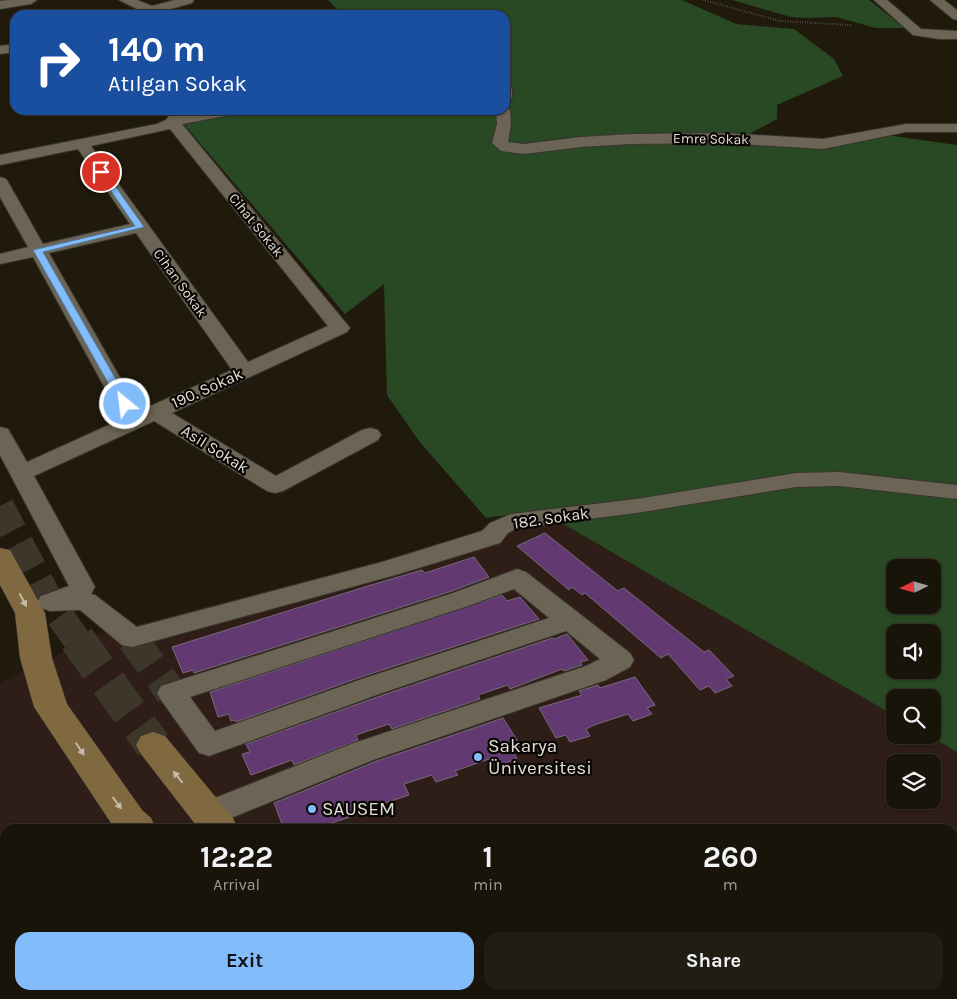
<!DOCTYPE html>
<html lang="en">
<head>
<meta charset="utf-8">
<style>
	:root { --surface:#18140a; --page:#211d13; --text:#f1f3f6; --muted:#9f9e9c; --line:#36332b; --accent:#82bcfa }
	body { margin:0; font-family:Karla,sans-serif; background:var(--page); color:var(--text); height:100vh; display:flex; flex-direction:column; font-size:19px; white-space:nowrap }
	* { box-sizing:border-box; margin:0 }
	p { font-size:16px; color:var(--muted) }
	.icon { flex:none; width:28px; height:28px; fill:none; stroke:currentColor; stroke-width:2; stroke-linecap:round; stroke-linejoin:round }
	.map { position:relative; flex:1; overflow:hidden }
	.panel { position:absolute; left:0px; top:824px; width:958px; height:176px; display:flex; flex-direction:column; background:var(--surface); border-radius:15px 15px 0 0; box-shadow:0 1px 4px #0004,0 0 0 1px var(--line) }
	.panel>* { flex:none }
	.banner { position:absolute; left:10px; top:10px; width:500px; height:105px; border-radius:15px; box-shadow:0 1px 4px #0004,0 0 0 1px var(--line); background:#1a4fa0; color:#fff; overflow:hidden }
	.needle { width:32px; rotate:265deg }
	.buttons { position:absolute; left:886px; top:559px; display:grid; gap:10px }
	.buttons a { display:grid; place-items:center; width:55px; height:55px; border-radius:10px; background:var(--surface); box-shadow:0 1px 4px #0004,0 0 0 1px var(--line); font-size:25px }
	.pin { position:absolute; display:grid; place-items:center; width:42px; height:42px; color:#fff; margin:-21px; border:2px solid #fff; border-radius:50%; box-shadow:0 1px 5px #0007 }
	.me { position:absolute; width:55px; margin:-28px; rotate:331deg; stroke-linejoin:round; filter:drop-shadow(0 0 4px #0008) }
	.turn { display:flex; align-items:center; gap:18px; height:105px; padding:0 15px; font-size:22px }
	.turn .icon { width:65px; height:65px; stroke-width:2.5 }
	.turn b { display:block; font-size:35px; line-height:42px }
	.eta { display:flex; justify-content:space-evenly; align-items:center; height:85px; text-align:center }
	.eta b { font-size:30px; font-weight:700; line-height:35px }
	.primary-button { display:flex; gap:10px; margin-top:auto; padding:10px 15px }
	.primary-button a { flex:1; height:58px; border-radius:15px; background:var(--accent); color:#111; font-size:20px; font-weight:700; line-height:58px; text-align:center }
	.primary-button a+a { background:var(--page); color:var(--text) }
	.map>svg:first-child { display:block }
	.education { fill:#2f1d17; fill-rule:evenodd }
	.green { fill:#284923; fill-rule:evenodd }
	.building { fill:#633972; stroke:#756b79 }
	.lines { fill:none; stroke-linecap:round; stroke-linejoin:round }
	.street-tunnel-far1 { stroke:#3d372b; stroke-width:24; stroke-dasharray:24 12; stroke-linecap:butt }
	.street-tunnel { stroke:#3d372b; stroke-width:31; stroke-dasharray:31 16; stroke-linecap:butt }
	.secondary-tunnel-far1 { stroke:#3d372b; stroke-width:28; stroke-dasharray:28 14; stroke-linecap:butt }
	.secondary-tunnel { stroke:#3d372b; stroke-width:36; stroke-dasharray:36 18; stroke-linecap:butt }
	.street-casing { stroke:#39352f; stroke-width:2 }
	.secondary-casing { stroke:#39352f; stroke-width:1 }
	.path { stroke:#79746a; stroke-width:2; stroke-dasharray:0.5 2; stroke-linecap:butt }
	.street { fill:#6c6455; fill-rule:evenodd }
	.secondary { fill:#806841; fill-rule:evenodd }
	.oneway { fill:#c4baa9 }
	.route { fill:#82bcfa; stroke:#547aa2 }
	.poi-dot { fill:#82bcfa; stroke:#080602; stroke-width:2 }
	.labels { text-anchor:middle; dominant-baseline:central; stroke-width:4.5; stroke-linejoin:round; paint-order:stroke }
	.far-street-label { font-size:14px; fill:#e1ddd5; stroke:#080602 }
	.street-label { font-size:16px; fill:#e1ddd5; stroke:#080602 }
	.near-poi-label { font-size:19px; fill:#e1ddd5; stroke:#080602; text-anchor:start }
</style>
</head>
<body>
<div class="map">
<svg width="957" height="999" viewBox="0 0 957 999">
	<rect width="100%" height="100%" fill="#201a0d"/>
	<path class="education" d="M551 517 895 716V735H928L957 752V999H0V683L101 634ZM895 762H932V800H895ZM5 829H952V995H5Z"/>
	<g class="green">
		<path d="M328 0H682L736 24 794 29 834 59 843 76 777 105V119L735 142 778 146 886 135 957 145V752L928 735H932V698H895V716L551 517 552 509 486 518 419 441 387 395 384 284 345 314 183 123 230 110H505V15H343ZM895 568H932V605H895ZM895 632H932V670H895Z"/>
		<path d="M732 0H869L905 28H876L836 17 804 18 791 17Z"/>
		<path d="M0 950 5 958V995H29L32 999H0Z"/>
		<path d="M953 974H957V999H441L443 995H952Z"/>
	</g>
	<g class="building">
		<path d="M545 533 618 591 624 588 704 652 709 650 734 676 726 679 732 686 715 693 709 686 700 690 668 654 661 658 585 593 582 595 572 587 569 590 517 546Z"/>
		<path d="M474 557 489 577 452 591 194 673 193 670 183 673 172 647 371 585 422 570 425 573Z"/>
		<path d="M502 595 507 601 520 597 539 619 361 677 236 722 235 720 231 721 229 714 218 717 210 692Z"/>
		<path d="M567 634 588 660 580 662 582 665 564 671 562 669 510 689 508 685 478 695 480 699 392 729 389 724 356 735 358 740 294 765 292 760 251 775 242 754 250 752 246 744 383 695 552 638 554 639Z"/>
		<path d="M635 677 655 705 647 708 652 714 633 721 628 714 594 725 586 729 590 736 570 742 566 735 556 738 539 708 582 695 579 691 598 685 600 688Z"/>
		<path d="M503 718 522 748 513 751 517 759 497 766 492 758 455 771 458 775 436 782 432 775 404 784 409 795 349 815 350 817 313 829H284L274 803 374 762Z"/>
	</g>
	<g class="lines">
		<path class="street-tunnel-far1" d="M132 638 134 640"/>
		<path class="street-tunnel" d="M133 639 171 693"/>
		<path class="secondary-tunnel-far1" d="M0 506 50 602 77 640"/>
		<path class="secondary-tunnel" d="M77 639 153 745"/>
		<g class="street-casing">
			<g id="street">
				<path d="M9 0H37L31 4 0 9V1Z"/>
				<path d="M119 0H137L152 6 175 0H194L192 3 160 12 163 15H149Z"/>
				<path d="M874 0H887L921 29 957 31V39H939L913 35Z"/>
				<path d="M930 0H944L957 10V20L953 19Z"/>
				<path d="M15 44V52L0 54V46Z"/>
				<path d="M505 85 512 89V97L510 100 505 101Z"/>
				<path d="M505 106 510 110 511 124 508 142 524 144 581 137 631 134 724 133 823 139 906 124H957V132H906L823 149 724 143 631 144 581 147 524 154 501 151 492 143 497 124 496 110H505Z"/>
				<path d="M173 110H187L184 115 211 110H243L241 113 236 114 182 124 350 328 347 332 172 413 276 476 362 430 370 428 378 430 381 435 378 440 283 491 275 493 267 491 154 421 34 476 95 587 91 594 95 595 137 627 382 562 482 531 490 523 511 514 636 499 796 473 840 472 957 485V499L840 486 796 487 636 513 517 528 508 533 500 543 399 574 132 647 122 645 80 610 50 611 41 608 37 602 41 596 69 586 0 455V427L8 429 27 462 122 419 33 257 0 264V254L28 247 0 197V177L6 179 8 182 43 244 130 224 78 149 0 165V155L157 124 166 120ZM170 129 328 326 248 362 91 146ZM136 233 232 370 139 411 49 253Z"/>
				<path d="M517 569 526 572 630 653 634 660 630 667 606 680 373 760 219 823 208 827 197 823 192 814 197 805 351 744 586 666 600 659 566 631 382 693 209 756 199 753 161 700 157 693 161 686 453 593ZM514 589 549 618 362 679 215 731 190 697 471 605Z"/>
			</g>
		</g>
		<g class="secondary-casing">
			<g id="secondary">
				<path d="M0 548 10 550 45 613 52 658 67 704 142 810 151 818 156 829H115L34 707 20 658 15 613 0 585Z"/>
				<path d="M153 732 165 736 233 818 238 829H199L141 754 136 745 141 736Z"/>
				<path d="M269 995H312L314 999H271Z"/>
				<path d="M325 995H368L370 999H327Z"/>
			</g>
		</g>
		<path class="path" d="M703 0 780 21 851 25"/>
		<use href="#street" class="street"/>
		<use href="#secondary" class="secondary"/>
	</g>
	<defs><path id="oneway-solid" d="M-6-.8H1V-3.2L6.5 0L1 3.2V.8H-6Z" transform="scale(1.25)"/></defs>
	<g class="oneway">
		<use href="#oneway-solid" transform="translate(23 600) rotate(62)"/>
		<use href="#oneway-solid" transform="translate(80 749) rotate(56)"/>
		<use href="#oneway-solid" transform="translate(178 777) rotate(-129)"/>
		<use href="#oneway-solid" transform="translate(117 803) rotate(54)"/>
	</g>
	<path class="route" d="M99 170H104L144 227 43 252 130 404 125 407 120 404 33 250 135 226 98 172Z"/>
	<g class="poi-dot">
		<circle cx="478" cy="757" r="5"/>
		<circle cx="312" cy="809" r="5"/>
	</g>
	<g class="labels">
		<g class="far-street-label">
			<text transform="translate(711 139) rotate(1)">Emre Sokak</text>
			<text transform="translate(256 225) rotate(51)">Cihat Sokak</text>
			<text transform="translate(180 283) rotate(54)">Cihan Sokak</text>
		</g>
		<g class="street-label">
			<text transform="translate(207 388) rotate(-24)">190. Sokak</text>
			<text transform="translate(215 449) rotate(32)">Asil Sokak</text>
			<text transform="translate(551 518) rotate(-8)">182. Sokak</text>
		</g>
		<g class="near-poi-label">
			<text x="488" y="746">Sakarya<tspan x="488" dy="22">Üniversitesi</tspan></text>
			<text x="322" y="809">SAUSEM</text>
		</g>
	</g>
</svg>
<div class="buttons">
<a><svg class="needle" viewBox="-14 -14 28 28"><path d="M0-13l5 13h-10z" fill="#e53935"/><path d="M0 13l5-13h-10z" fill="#9f9e9c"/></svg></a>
<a><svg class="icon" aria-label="sound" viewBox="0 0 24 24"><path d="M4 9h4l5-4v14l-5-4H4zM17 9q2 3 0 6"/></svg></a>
<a><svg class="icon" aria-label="search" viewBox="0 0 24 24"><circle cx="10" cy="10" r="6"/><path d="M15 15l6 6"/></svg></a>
<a><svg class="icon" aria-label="layers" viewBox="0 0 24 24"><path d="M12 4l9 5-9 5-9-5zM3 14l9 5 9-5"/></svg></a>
</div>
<div class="pin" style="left:101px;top:172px;background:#d93025"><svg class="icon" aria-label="arrive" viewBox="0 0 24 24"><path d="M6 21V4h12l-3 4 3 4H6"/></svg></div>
<svg class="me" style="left:125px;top:404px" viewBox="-20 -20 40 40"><circle r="17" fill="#82bcfa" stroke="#fff" stroke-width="3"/><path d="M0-11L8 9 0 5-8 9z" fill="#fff"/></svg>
<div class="banner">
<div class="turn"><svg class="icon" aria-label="right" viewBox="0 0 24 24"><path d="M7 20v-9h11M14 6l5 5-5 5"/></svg><div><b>140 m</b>Atılgan Sokak</div></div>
</div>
<section class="panel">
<div class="eta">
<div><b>12:22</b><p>Arrival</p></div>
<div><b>1</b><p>min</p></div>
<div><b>260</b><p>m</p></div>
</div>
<div class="primary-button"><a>Exit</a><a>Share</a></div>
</section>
</div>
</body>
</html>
